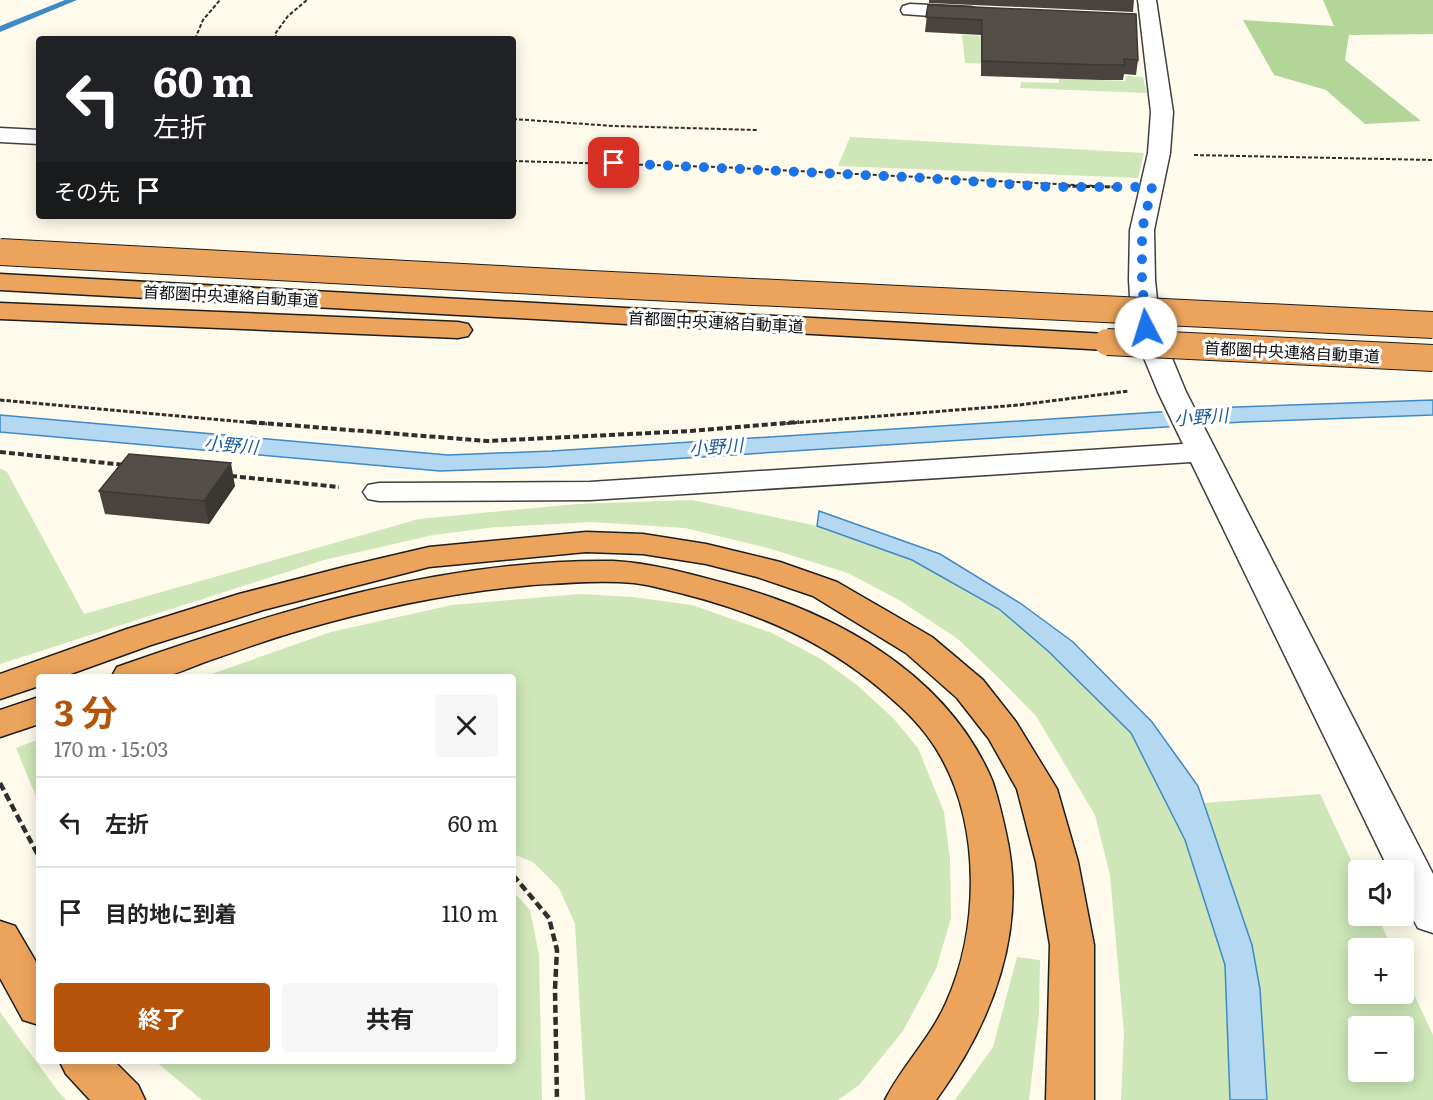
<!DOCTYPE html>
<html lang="ja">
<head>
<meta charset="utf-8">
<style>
	:root { --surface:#fff; --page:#f6f6f6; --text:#222; --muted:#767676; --line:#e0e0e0; --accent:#b45309 }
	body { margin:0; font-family:Literata,"Noto Sans JP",serif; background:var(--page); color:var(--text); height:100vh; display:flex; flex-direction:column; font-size:22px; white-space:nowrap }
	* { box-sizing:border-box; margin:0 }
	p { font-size:20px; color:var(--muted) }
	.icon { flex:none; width:33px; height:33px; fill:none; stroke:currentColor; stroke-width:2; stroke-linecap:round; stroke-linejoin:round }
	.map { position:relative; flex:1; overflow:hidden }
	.side { position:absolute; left:36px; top:674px; width:480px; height:390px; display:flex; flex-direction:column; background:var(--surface); border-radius:6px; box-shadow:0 3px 15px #0003 }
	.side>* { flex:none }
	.banner { position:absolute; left:36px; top:36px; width:480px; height:183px; border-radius:6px; box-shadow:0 3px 15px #0003; background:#202124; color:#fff; overflow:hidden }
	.fabs { position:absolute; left:1348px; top:860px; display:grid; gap:12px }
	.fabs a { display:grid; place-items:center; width:66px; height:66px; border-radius:6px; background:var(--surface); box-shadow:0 3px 15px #0003; font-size:30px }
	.pin { position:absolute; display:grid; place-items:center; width:51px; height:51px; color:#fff; margin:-26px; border-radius:12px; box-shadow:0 3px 9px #0006 }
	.me { position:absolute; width:66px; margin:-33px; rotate:355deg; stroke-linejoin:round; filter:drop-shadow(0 0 4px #0008) }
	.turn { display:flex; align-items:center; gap:21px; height:126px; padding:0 18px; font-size:27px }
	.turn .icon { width:78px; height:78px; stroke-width:2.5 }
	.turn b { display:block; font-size:42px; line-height:51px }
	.then { display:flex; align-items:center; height:57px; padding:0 18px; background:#0003; gap:12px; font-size:22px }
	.round { display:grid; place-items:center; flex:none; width:63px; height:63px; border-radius:6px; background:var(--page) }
	.headline { display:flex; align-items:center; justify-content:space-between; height:102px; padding:0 18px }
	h1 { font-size:36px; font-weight:700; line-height:45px; color:var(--accent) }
	.primary-button { display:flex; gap:12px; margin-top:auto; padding:12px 18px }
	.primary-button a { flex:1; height:69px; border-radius:6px; background:var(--accent); color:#fff; font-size:24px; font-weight:700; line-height:69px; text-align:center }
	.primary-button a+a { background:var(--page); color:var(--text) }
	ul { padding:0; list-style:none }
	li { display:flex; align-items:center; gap:18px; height:90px; padding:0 18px; border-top:2px solid var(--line) }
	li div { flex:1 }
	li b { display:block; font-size:22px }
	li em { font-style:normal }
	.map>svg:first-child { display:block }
	.green { fill:#cee6b8; fill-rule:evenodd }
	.forest { fill:#b1d698 }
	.water { fill:#b4d8f2; stroke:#3f89c5; stroke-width:1.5 }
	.pier { fill:#fefbec }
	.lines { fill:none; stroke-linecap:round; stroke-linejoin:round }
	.stream { fill:#3f89c5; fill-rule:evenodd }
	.minor-casing { stroke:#3f3f3f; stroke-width:3 }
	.highway-casing { stroke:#1d1d1d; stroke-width:3 }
	.path-far3 { stroke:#2e2e2e; stroke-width:2; stroke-dasharray:4 2; stroke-linecap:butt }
	.path-far2 { stroke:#2e2e2e; stroke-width:3; stroke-dasharray:4.5 2; stroke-linecap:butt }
	.path-far1 { stroke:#2e2e2e; stroke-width:4; stroke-dasharray:6 3; stroke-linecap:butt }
	.path { stroke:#2e2e2e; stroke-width:4.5; stroke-dasharray:8 4; stroke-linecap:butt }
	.minor { fill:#fff; fill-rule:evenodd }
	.highway { fill:#eca45c; fill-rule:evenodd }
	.highway-bridge-casing { stroke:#1d1d1d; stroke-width:28; stroke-linecap:butt }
	.highway-bridge { stroke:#eca45c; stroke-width:26 }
	.wall { fill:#48433f }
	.shaded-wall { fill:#3b3733 }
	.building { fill:#544e49; stroke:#3b3733; stroke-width:1.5 }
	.route { stroke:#1a73e8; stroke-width:10; stroke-dasharray:0 18 }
	.labels { text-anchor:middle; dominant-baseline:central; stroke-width:6; stroke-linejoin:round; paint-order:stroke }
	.street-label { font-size:16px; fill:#0c0c0c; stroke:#fff }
	.water-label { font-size:18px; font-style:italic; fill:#1d5b96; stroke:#fff }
</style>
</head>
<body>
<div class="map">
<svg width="1433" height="1100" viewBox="0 0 1433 1100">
	<rect width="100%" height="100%" fill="#fefbec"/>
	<g class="green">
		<path d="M962 35 1049 39 1022 65 965 63Z"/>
		<path d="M1060 47 1135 52 1140 63 1110 62 1073 79 1125 81 1126 76 1143 77 1147 93 1020 88 1021 82 1059 83Z"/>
		<path d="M850 137 1144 153 1138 178 838 166Z"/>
		<path d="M0 468 7 472 84 614 419 519 577 504 692 500 817 526 912 560 999 609 1048 651 1131 733 1185 840 1225 965 1230 1100H1121L1124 1033 1110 875 1095 815 1036 716 1004 683 958 639 899 600 848 573 768 548 685 528 592 522 496 527 433 535 324 560 0 664Z"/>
		<path d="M580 594 633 597 692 605 772 633 821 659 857 685 893 718 918 748 944 812 950 859 951 918 936 969 903 1031 859 1085 838 1100H585L575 924 559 888 533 862 513 854V676H206L331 632 452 605Z"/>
		<path d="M39 739V804L16 748Z"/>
		<path d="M1320 794 1359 877V915H1377L1392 948H1359V993H1404V973L1433 1035V1100H1267L1260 989 1204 803ZM1359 1026H1404V1071H1359Z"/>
		<path d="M513 891 530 910 539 955 542 1100H202L155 1061 513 1060Z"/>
		<path d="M1017 957 1040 960 1039 1014 1029 1100H955L993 1047Z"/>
		<path d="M0 1012 57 1090 66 1100H0Z"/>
	</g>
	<path class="forest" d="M1323 0H1433V34L1349 35 1345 60 1421 121 1365 124 1326 90 1274 75 1243 20 1334 26Z"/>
	<g class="water">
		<path d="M1433 400V415L1242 422 547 467 440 471 0 432V415L448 455 552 451 1236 407Z"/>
		<path d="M819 511 940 554 1020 603 1073 642 1152 722 1198 786 1252 945 1260 989 1267 1100H1230L1225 965 1185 840 1131 733 1048 651 999 609 912 560 817 526Z"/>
	</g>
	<path class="pier" d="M1214 405 1224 426 1171 430 1161 409Z"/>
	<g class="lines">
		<path class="stream" d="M65 0H77L0 32V26Z"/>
		<g class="minor-casing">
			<g id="minor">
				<path d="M1138 0H1156L1173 112 1170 153 1154 230 1155 280 1160 329 1186 392 1433 874V933L1418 928C1404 902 1404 899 1404 870H1389L1191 462 590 500 379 501 368 499 363 492 368 485 379 483 590 482 1183 444 1158 392 1132 329 1129 280 1130 230 1148 153 1151 112Z"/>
				<path d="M910 4 971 7 978 9 980 13 978 17 971 19 903 14 901 10 903 6Z"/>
				<path d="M0 128 39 130V144L0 142Z"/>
			</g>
		</g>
		<g class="highway-casing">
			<g id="highway">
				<path d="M0 274 1107 334 1117 336 1121 342 1117 348 1107 350 0 290Z"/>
				<path d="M0 303 458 322 468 324 472 330 468 336 458 338 0 319Z"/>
				<path d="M586 532 643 534 706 544 780 562 837 582 932 637 983 680 1016 722 1057 789 1078 862 1094 945V1100H1046L1050 945 1036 862 1017 789 989 739 957 698 906 653 813 596 757 577 706 564 643 554 586 552 429 567 263 610 151 645 65 676H39V686L0 699V674L127 629 239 594 344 567 429 547Z"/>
				<path d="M613 561C651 563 687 573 724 583 832 611 946 672 992 780 998 797 1002 815 1006 833 1028 929 993 1022 936 1100H885C902 1066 930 1039 946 1003 979 930 981 828 941 757 929 735 911 715 892 699 831 644 762 614 684 594 667 590 651 585 634 583 600 580 566 583 532 585 453 592 377 608 301 630 269 639 237 651 205 662 191 667 176 675 163 676 147 678 127 677 112 676L117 667C277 611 441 559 613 561Z"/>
				<path d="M39 697V724L0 737V710Z"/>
				<path d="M0 921 15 926 39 967V1025L23 1020 0 978Z"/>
				<path d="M59 1060H113L138 1085 145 1100H90L66 1074Z"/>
			</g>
		</g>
		<g class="path-far3">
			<path d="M195 39 203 20 220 0"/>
			<path d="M277 39 275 34 288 16 307 0"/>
			<path d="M513 119 614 126 757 130"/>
			<path d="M1194 155 1433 160"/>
			<path d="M513 161 718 167 1115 187"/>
		</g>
		<g class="path-far2">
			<path d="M1066 186 1115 187"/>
			<path d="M0 400 267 424"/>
			<path d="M780 424 1019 405 1129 391"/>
		</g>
		<g class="path-far1">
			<path d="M250 422 487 441 691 431 799 422"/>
			<path d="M0 452 125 465"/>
			<path d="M231 476 339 487"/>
		</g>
		<g class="path">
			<path d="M0 783 39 857"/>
			<path d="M513 875 549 918 557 950 555 989 557 1100"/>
		</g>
		<use href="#minor" class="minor"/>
		<use href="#highway" class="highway"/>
		<g class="highway-bridge-casing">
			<g id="highway-bridge">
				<path d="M0 252 591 284 1433 325"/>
				<path d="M1107 342 1433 358"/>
			</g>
		</g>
		<use href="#highway-bridge" class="highway-bridge"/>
	</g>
	<g class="wall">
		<path d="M929 0H1134L1133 12 929 3Z"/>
		<path d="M928 5 1138 60 1136 75 1124 74 1123 80H1100L981 76V35L925 32Z"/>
		<path d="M235 486 209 524 105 514 99 491Z"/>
	</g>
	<path class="shaded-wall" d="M231 463 235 486 209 524 204 501Z"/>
	<g class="building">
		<path d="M928 5 1136 14 1138 60 1124 59 1125 65H1102L982 61V20L926 17Z"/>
		<path d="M129 454 231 463 204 501 99 491Z"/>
	</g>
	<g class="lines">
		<path class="route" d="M614 163 925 178 1048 187H1152L1142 230V280L1146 328"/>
	</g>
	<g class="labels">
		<g class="street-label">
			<text transform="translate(231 295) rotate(3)">首都圏中央連絡自動車道</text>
			<text transform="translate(716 321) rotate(3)">首都圏中央連絡自動車道</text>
			<text transform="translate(1292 351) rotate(3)">首都圏中央連絡自動車道</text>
		</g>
		<g class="water-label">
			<text transform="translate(1201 416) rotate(-4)">小野川</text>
			<text transform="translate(231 444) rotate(5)">小野川</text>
			<text transform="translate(716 446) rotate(-4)">小野川</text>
		</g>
	</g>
</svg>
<div class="fabs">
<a><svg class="icon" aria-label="sound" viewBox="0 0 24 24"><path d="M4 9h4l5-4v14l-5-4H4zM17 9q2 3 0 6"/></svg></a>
<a>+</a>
<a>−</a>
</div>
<div class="pin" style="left:614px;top:163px;background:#d93025"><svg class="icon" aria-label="arrive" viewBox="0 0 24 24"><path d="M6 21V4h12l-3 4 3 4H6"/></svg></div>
<svg class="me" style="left:1146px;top:328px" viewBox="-20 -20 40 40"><circle r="19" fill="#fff"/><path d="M0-13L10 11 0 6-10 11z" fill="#1a73e8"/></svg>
<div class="banner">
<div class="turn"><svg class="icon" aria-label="left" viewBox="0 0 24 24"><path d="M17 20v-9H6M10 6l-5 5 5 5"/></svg><div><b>60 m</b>左折</div></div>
<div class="then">その先<svg class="icon" aria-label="arrive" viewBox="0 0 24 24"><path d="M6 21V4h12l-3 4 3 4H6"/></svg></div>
</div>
<section class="side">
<div class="headline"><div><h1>3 分</h1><p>170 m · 15:03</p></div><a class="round"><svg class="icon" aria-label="close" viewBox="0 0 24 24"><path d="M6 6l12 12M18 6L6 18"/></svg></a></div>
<ul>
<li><svg class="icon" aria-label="left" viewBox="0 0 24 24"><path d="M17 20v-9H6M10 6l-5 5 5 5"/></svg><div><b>左折</b></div><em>60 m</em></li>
<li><svg class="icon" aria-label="arrive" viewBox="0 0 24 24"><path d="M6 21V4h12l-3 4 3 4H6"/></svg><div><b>目的地に到着</b></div><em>110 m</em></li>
</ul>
<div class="primary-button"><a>終了</a><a>共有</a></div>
</section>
</div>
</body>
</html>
